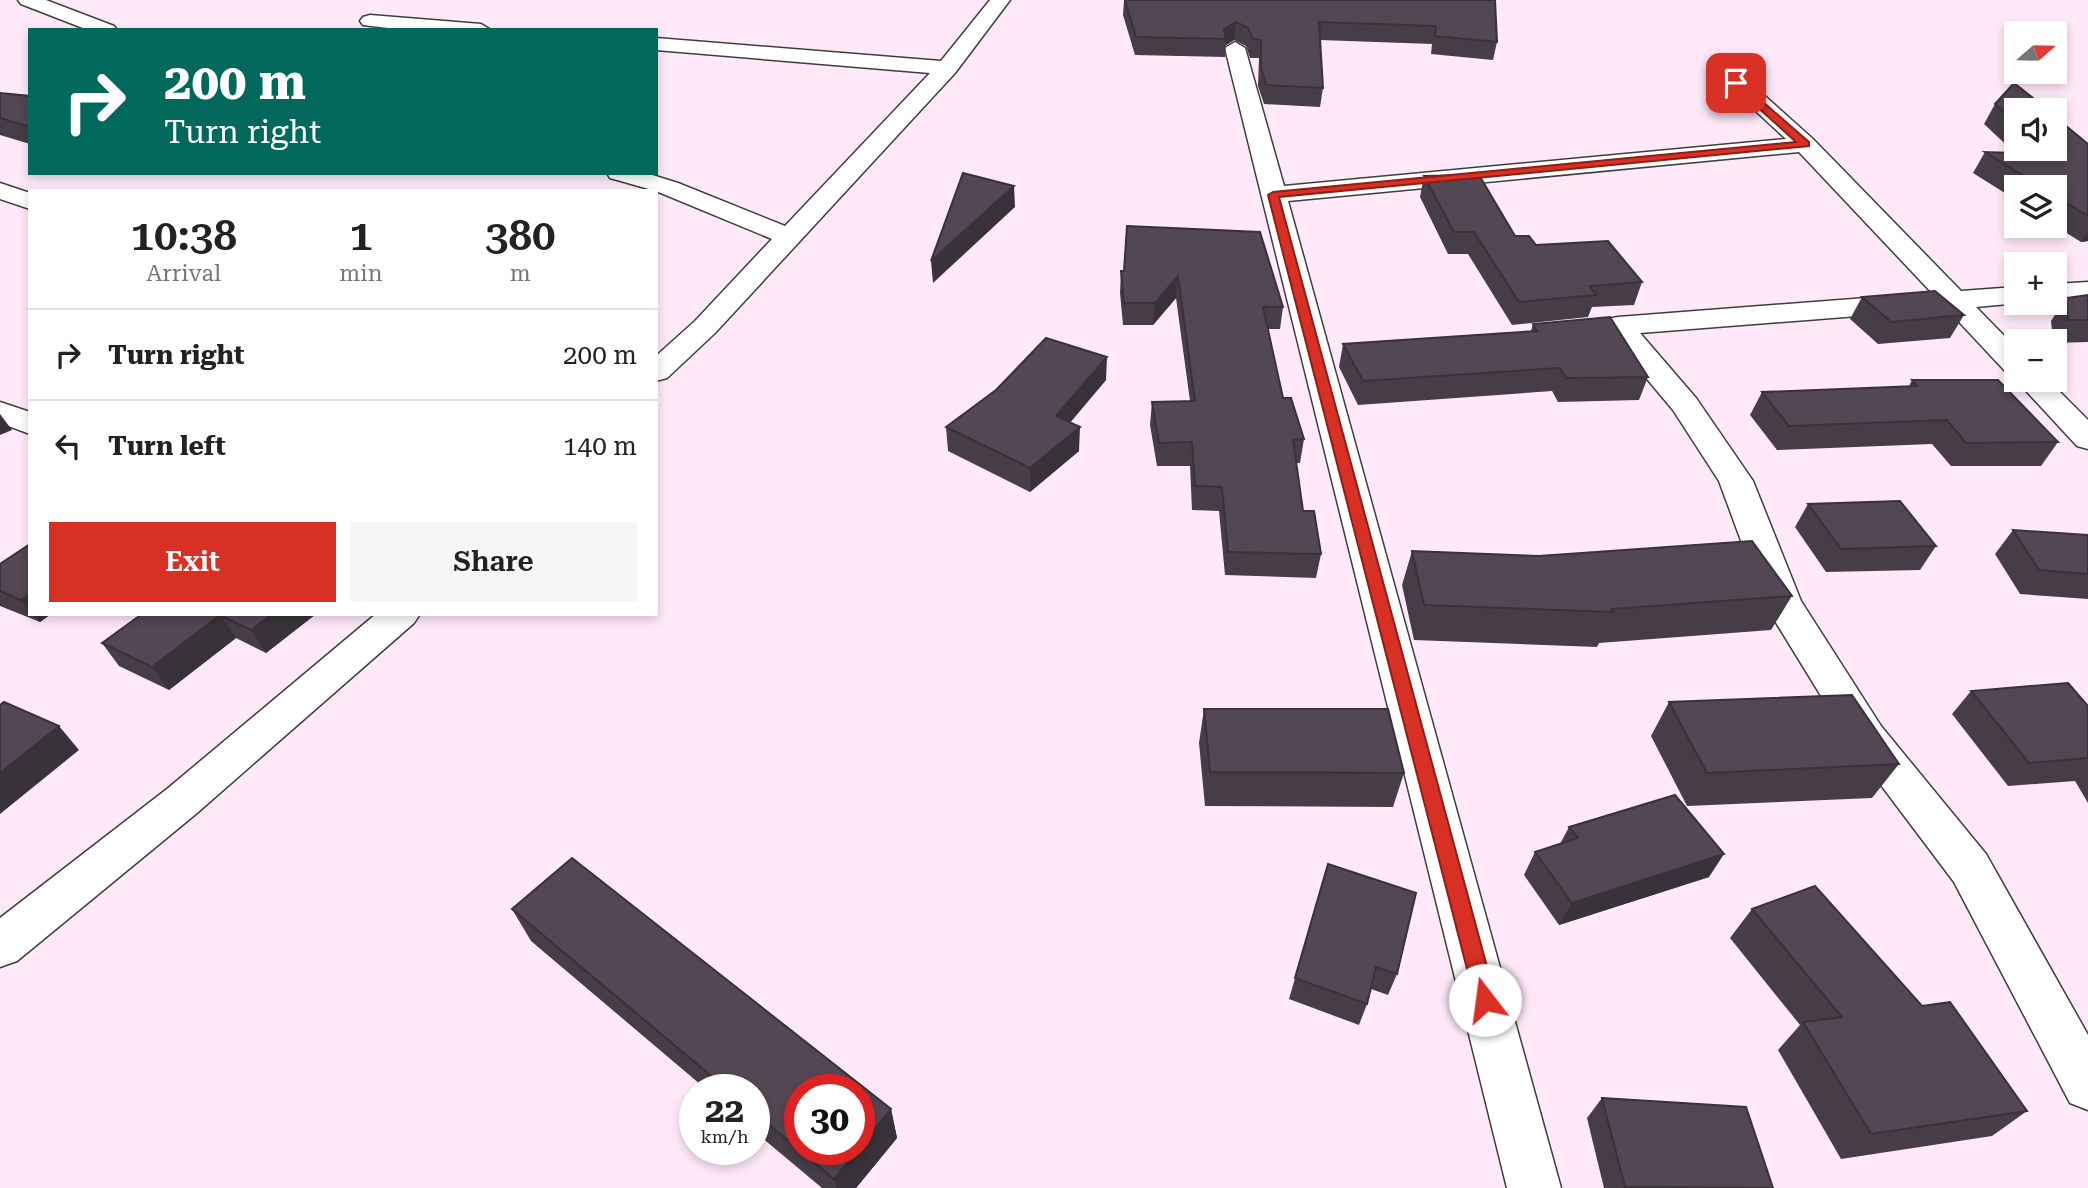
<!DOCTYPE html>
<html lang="en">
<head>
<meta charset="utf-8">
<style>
	:root { --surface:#fff; --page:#f6f6f6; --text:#222; --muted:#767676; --line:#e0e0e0; --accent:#d93025 }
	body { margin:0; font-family:"Roboto Serif",serif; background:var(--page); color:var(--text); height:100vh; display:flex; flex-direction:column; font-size:26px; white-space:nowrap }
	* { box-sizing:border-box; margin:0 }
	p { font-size:23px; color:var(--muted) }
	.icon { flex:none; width:38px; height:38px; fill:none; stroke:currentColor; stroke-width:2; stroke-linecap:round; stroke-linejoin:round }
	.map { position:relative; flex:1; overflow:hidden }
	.sheet { position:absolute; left:28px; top:189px; width:630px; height:427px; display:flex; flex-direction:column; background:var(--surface); border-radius:0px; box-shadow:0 4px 10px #0003 }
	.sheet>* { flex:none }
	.top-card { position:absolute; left:28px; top:28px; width:630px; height:147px; border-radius:0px; box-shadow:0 4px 10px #0003; background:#00695c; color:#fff; overflow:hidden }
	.needle { width:46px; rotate:70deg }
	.buttons { position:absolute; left:2004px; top:21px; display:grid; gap:14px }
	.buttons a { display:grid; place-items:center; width:63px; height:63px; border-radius:0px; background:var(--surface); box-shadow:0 4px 10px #0003; font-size:35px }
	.speed { position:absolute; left:679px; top:1074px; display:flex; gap:14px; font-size:35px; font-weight:700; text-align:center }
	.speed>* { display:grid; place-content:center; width:91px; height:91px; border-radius:50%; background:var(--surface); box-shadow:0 4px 10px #0003; line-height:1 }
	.speed small { font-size:18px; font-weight:400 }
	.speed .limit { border:10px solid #d22; background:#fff; color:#111 }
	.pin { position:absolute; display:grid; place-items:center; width:60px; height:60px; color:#fff; margin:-30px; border-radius:14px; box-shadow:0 4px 10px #0006 }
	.me { position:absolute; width:77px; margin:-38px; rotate:345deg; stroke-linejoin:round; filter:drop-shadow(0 0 5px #0008) }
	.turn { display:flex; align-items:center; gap:24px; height:147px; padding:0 21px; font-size:32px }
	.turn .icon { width:91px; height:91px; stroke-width:2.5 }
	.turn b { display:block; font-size:49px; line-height:60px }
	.eta { display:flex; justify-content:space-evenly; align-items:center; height:119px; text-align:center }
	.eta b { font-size:42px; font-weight:600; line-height:49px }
	.primary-button { display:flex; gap:14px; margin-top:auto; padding:14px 21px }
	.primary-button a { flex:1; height:80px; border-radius:0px; background:var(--accent); color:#fff; font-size:28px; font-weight:600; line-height:80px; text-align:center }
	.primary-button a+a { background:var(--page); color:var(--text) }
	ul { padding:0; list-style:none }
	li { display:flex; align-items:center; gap:21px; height:91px; padding:0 21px; border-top:2px solid var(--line) }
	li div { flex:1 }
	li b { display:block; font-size:26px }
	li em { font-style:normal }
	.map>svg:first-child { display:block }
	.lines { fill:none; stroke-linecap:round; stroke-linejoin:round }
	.minor-casing { stroke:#3e3e3e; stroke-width:3 }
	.minor { fill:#fff; fill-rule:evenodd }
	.wall { fill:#473d47 }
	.shaded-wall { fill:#39323a }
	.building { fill:#524753; stroke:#39323a; stroke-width:2 }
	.route { fill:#d93025; stroke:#8d1f18; stroke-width:2 }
</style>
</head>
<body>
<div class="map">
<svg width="2088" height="1188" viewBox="0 0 2088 1188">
	<rect width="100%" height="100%" fill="#ffe9f9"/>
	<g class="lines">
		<g class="minor-casing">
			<g id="minor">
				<path d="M18 0H46L114 26 117 30H88L21 4Z"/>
				<path d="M990 0H1010L955 73 715 333 667 378 656 381V356L695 321 772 239 656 191 610 178 607 173H646L678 183 785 226 930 73 656 50V38L941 61Z"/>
				<path d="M370 15 481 24 491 30H404L363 25 360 21 363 17Z"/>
				<path d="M1235 42 1245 48 1284 186 1786 139 1708 67 1719 61 1727 62 1813 139 1961 291 2016 287V303H2019L1976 307 2016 348V374L2005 371 1947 309 1640 333 1696 398 1753 481 1801 601 1881 726 1986 854 2088 1035V1110L2070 1103 1954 882 1853 748 1764 603 1719 481 1673 410 1611 336 1590 334 1586 328 1590 322 1618 317 1932 293 1799 152 1288 201 1561 1188H1507L1225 48Z"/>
				<path d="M0 183 30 193V209L0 199Z"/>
				<path d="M2088 282V298L2054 300V284Z"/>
				<path d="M2016 380H2048L2088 420V449L2077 446Z"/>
				<path d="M0 402 30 412V434L0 423Z"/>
				<path d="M376 614H420L414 623 197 813 17 961 0 967V918L167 789Z"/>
			</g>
		</g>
		<use href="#minor" class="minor"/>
	</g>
	<g class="wall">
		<path d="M1124 0H1495L1497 42 1493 60 1431 54 1432 44 1320 40 1323 88 1320 107 1264 104 1258 86 1259 58H1250L1246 46 1234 40 1226 45 1225 57 1135 55 1123 15Z"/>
		<path d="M0 93 30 96V144L0 135Z"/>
		<path d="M1995 104 2016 110V149H2054L2088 144V241L2081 242 2054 225V187H2016V200L1973 173 1985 152 2015 153 1984 124Z"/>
		<path d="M1424 176 1515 236 1536 245 1642 282 1634 305 1592 307 1588 317 1512 325 1468 254H1448L1420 197Z"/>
		<path d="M1127 226 1283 307 1280 329H1268L1283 398 1304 439 1300 463H1296L1303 511 1321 554 1316 578 1225 575 1219 511 1192 510 1190 466H1157L1150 425 1152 402 1190 401 1176 298 1153 325H1123L1120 293 1121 271H1124Z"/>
		<path d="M2088 295V342L2054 343V341H2053L2051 321 2066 298Z"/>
		<path d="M1862 297 1964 315 1950 338 1878 344 1850 319Z"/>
		<path d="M1533 324 1648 377 1639 400 1558 402 1552 391 1358 405 1339 367 1343 344 1531 331Z"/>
		<path d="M1106 380 1070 423 1079 451 1030 492 948 451 946 427Z"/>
		<path d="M1912 380 2058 442 2041 466H1951L1932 444 1777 450 1750 415 1762 392 1909 386Z"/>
		<path d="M1808 504 1936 546 1920 570 1826 572 1795 527Z"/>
		<path d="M2013 530 2088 535V599L2020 594 1995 554Z"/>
		<path d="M30 544V614H51L40 622 0 606V564Z"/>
		<path d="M1412 551 1792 596 1771 630 1599 643 1597 647 1414 640 1402 585Z"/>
		<path d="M142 614H316L266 653 236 638 169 690 119 666 102 643Z"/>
		<path d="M1971 691 2088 706V803L2075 781 2008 786 1952 714Z"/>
		<path d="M1669 702 1899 764 1872 798 1687 806 1651 736Z"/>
		<path d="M1204 709 1404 773 1393 807 1205 806 1199 743Z"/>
		<path d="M1569 827 1709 877 1559 925 1524 875 1535 852 1560 844Z"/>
		<path d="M1328 864 1397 974 1388 995 1371 989 1367 1004 1359 1025 1289 999Z"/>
		<path d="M512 909 891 1109 897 1138 856 1188H822L754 1131V1090H707L531 941Z"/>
		<path d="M1752 909 1922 1006 2027 1111 1992 1136 1841 1159 1778 1050 1800 1025 1730 938Z"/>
		<path d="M1602 1098 1773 1188H1604L1587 1118Z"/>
	</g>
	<g class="shaded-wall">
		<path d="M1236 22 1234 40 1226 45V39L1224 29Z"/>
		<path d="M1014 186 1015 207 933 283 931 261Z"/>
		<path d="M2088 232V241L2081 242Z"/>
		<path d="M1178 276 1176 298 1153 325 1155 303Z"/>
		<path d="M1107 357 1106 380 1055 439 1056 416Z"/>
		<path d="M0 414 12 430 0 435Z"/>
		<path d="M1080 427 1079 451 1030 492V468Z"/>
		<path d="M30 594V610L21 600Z"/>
		<path d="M33 614H51L40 622Z"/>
		<path d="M272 614H316L266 653 251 630Z"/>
		<path d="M220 615 236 638 169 690 152 667Z"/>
		<path d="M59 726 79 750 0 814V773Z"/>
		<path d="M1724 854 1709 877 1559 925 1572 903Z"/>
		<path d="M891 1109 897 1138 856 1188H837L834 1179 858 1150H859V1148Z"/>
	</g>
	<g class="building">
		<path d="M1125 0H1495L1497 42 1435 36 1436 26 1319 22 1323 88 1266 85 1261 67V40L1253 39 1248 28 1236 22 1224 29 1226 39 1136 37Z"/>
		<path d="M2014 83 2048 110H2016V123L1995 104Z"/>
		<path d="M0 93 30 96V127L0 118Z"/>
		<path d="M2054 116 2088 144V216L2054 195V187H2042L1985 152 2051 154 2045 149H2054Z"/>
		<path d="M963 173 1014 186 931 261Z"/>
		<path d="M1479 175 1515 236H1529L1536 245 1608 241 1642 282 1590 286 1596 295 1519 302 1474 232H1454L1424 176Z"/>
		<path d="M1127 226 1260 232 1283 307H1263L1283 398H1291L1304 439 1293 440 1303 511H1314L1321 554 1228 552 1222 487 1195 486 1192 442 1159 443 1152 402 1195 401 1178 276 1155 303H1124L1121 271H1124Z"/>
		<path d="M1935 291 1964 315 1891 322 1862 297Z"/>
		<path d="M2088 295V320H2068L2066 298Z"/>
		<path d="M1610 317 1648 377 1566 378 1560 368 1363 381 1343 344 1537 331 1533 324Z"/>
		<path d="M1046 338 1107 357 1056 416 1080 427 1030 468 946 427 996 390Z"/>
		<path d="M1912 380H1998L2058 442 1966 443 1947 420 1789 426 1762 392 1917 386Z"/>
		<path d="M1900 501 1936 546 1841 549 1808 504Z"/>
		<path d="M2013 530 2088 535V574L2039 570Z"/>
		<path d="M1752 541 1792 596 1611 609 1613 612 1424 605 1412 551 1539 556Z"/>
		<path d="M30 544V594L21 600 0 591V564Z"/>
		<path d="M142 614H272L251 630 220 615 152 667 102 643Z"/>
		<path d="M2068 683 2088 706V758L2029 763 1971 691Z"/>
		<path d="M1852 695 1899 764 1707 773 1669 702Z"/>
		<path d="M4 702 59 726 0 773V705Z"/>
		<path d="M1204 709H1388L1404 773 1210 772Z"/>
		<path d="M1675 795 1724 854 1572 903 1535 852 1578 838 1569 827Z"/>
		<path d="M572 858 891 1109 859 1148V1090H800V1150H858L834 1179 754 1112V1090H728L512 909Z"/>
		<path d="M1328 864 1416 893 1397 974 1376 967 1367 1004 1295 978Z"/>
		<path d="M1815 886 1922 1006 1950 1002 2027 1111 1871 1134 1803 1022 1842 1017 1752 909Z"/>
		<path d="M1602 1098 1746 1107 1773 1188 1625 1187Z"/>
	</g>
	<path class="route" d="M1733 81H1739L1809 142V146L1279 197 1496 1000 1493 1007 1485 1010 1478 1007 1475 1000 1268 195 1273 192 1796 142 1733 85Z"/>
</svg>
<div class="buttons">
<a><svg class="needle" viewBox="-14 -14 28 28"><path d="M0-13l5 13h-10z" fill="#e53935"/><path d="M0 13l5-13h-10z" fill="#767676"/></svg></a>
<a><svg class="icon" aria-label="sound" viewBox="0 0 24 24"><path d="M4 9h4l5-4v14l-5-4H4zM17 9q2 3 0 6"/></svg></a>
<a><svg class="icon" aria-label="layers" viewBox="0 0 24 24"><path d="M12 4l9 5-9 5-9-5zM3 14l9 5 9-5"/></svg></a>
<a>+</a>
<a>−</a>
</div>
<div class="speed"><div>22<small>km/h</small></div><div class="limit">30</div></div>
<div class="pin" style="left:1736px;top:83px;background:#d93025"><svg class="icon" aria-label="arrive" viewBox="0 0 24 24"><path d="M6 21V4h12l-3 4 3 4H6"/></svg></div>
<svg class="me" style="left:1485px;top:1000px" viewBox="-20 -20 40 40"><circle r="19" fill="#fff"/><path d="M0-13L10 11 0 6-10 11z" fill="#d93025"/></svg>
<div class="top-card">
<div class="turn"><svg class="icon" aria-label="right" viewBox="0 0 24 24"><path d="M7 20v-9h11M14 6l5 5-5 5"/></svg><div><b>200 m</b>Turn right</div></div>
</div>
<section class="sheet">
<div class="eta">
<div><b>10:38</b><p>Arrival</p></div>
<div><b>1</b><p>min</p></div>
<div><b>380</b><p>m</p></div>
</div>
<ul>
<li><svg class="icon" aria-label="right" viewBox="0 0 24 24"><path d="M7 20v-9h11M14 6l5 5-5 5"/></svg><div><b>Turn right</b></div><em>200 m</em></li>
<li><svg class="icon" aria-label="left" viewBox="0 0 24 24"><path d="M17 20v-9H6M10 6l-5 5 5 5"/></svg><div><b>Turn left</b></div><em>140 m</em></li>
</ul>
<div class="primary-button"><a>Exit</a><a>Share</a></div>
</section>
</div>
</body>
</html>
